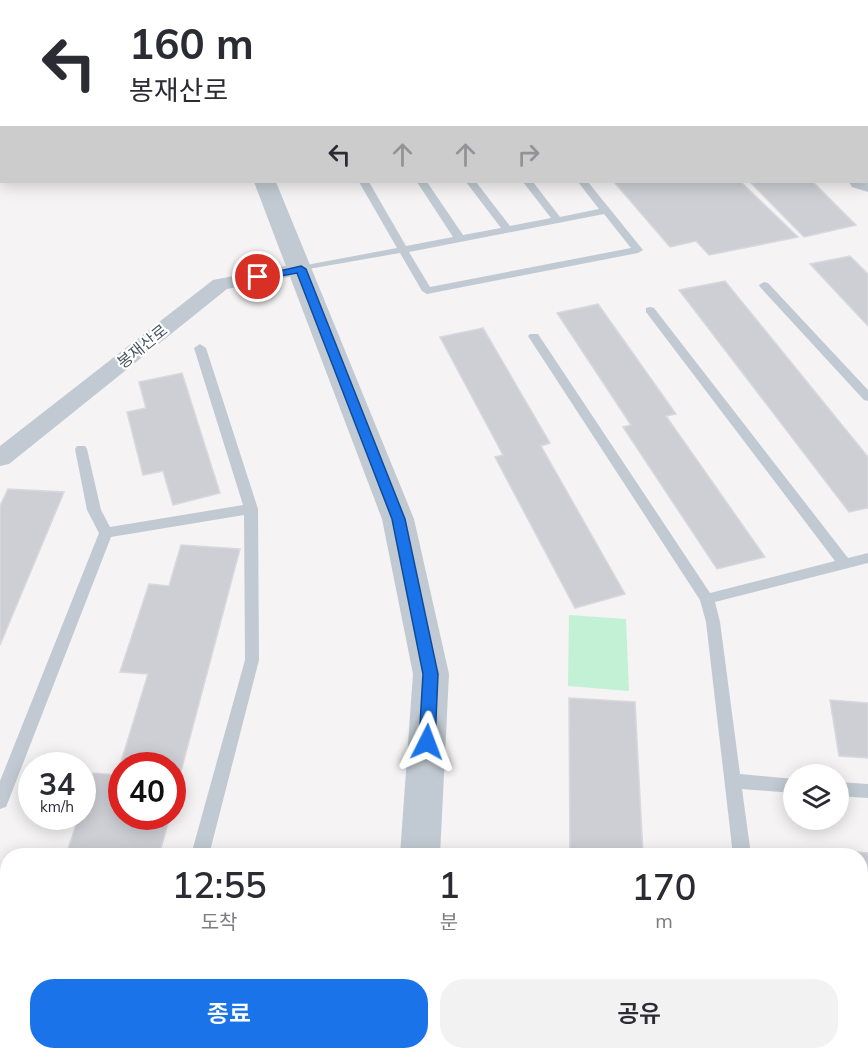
<!DOCTYPE html>
<html lang="ko">
<head>
<meta charset="utf-8">
<style>
	:root { --surface:#fff; --page:#f2f2f3; --text:#2b2b33; --muted:#7c7c81; --accent:#1a73e8 }
	body { margin:0; font-family:Mulish,"Noto Sans KR",sans-serif; background:var(--page); color:var(--text); height:100vh; display:flex; flex-direction:column; font-size:22px; white-space:nowrap }
	* { box-sizing:border-box; margin:0 }
	p { font-size:20px; color:var(--muted) }
	.icon { flex:none; width:33px; height:33px; fill:none; stroke:currentColor; stroke-width:2; stroke-linecap:round; stroke-linejoin:round }
	.map { position:relative; flex:1; overflow:hidden }
	.sheet { position:absolute; left:0px; top:848px; width:868px; height:212px; display:flex; flex-direction:column; background:var(--surface); border-radius:24px 24px 0 0; box-shadow:0 3px 15px #0003 }
	.sheet>* { flex:none }
	.banner { position:absolute; left:0px; top:0px; width:868px; height:183px; box-shadow:0 3px 15px #0003; background:#fff; color:var(--text); overflow:hidden }
	.controls { position:absolute; left:783px; top:764px; display:grid; gap:12px }
	.controls a { display:grid; place-items:center; width:66px; height:66px; border-radius:50%; background:var(--surface); box-shadow:0 3px 15px #0003; font-size:30px }
	.speed { position:absolute; left:18px; top:752px; display:flex; gap:12px; font-size:30px; font-weight:700; text-align:center }
	.speed>* { display:grid; place-content:center; width:78px; height:78px; border-radius:50%; background:var(--surface); box-shadow:0 3px 15px #0003; line-height:1 }
	.speed small { font-size:15px; font-weight:400 }
	.speed .limit { border:9px solid #d22; background:#fff; color:#111 }
	.pin { position:absolute; display:grid; place-items:center; width:51px; height:51px; color:#fff; margin:-26px; border:3px solid #fff; border-radius:50%; box-shadow:0 2px 6px #0007 }
	.me { position:absolute; width:66px; margin:-33px; rotate:3deg; stroke-linejoin:round; filter:drop-shadow(0 0 4px #0008) }
	.turn { display:flex; align-items:center; gap:21px; height:126px; padding:0 30px; font-size:27px }
	.turn .icon { width:78px; height:78px; stroke-width:2.5 }
	.turn b { display:block; font-size:42px; line-height:51px }
	.lanes { display:flex; align-items:center; height:57px; padding:0 30px; background:#0003; justify-content:center; gap:30px; direction:ltr }
	.lanes .off { opacity:.35 }
	.eta { display:flex; justify-content:space-evenly; align-items:center; height:102px; text-align:center }
	.eta b { font-size:36px; font-weight:600; line-height:42px }
	.primary-button { display:flex; gap:12px; margin-top:auto; padding:12px 30px }
	.primary-button a { flex:1; height:69px; border-radius:24px; background:var(--accent); color:#fff; font-size:24px; font-weight:600; line-height:69px; text-align:center }
	.primary-button a+a { background:var(--page); color:var(--text) }
	.map>svg:first-child { display:block }
	.green { fill:#c3f1d5 }
	.building { fill:#cdcfd5; stroke:#d7d9de; stroke-width:1.5 }
	.lines { fill:none; stroke-linecap:round; stroke-linejoin:round }
	.service { fill:#c1cad2; fill-rule:evenodd }
	.minor { fill:#c1cad2; fill-rule:evenodd }
	.tertiary { fill:#c1cad2; fill-rule:evenodd }
	.route { fill:#1a73e8; stroke:#114b97; stroke-width:1.5 }
	.labels { text-anchor:middle; dominant-baseline:central; stroke-width:4.5; stroke-linejoin:round; paint-order:stroke }
	.street-label { font-size:16px; fill:#4a5661; stroke:#fff }
</style>
</head>
<body>
<div class="map">
<svg width="868" height="1058" viewBox="0 0 868 1058">
	<rect width="100%" height="100%" fill="#f5f3f3"/>
	<path class="green" d="M569 615 626 619 629 691 568 686Z"/>
	<g class="building">
		<path d="M614 182H741L798 237 709 255 696 241 670 247Z"/>
		<path d="M758 182H813L856 225 804 237 751 183Z"/>
		<path d="M850 256 868 274V326L810 264Z"/>
		<path d="M725 281 868 457V508L849 512 679 290Z"/>
		<path d="M598 304 676 414 666 416 765 557 717 569 623 427 631 425 557 313Z"/>
		<path d="M483 328 550 443 541 446 625 594 575 608 495 457 503 455 440 337Z"/>
		<path d="M182 373 220 493 173 505 163 471 143 475 127 412 146 408 139 382Z"/>
		<path d="M8 489 64 492 0 645V506Z"/>
		<path d="M181 545 240 549 172 805V765H122V816H170L159 855H66L79 816H82V805L93 773 117 775 148 674 120 672 149 584 169 586Z"/>
		<path d="M569 698 635 702 643 855H570Z"/>
		<path d="M830 700 868 703V758L839 756Z"/>
		<path d="M844 851 868 853V920L861 919V855H845Z"/>
		<path d="M8 1052H231L230 1058H6Z"/>
		<rect x="571" y="1052" width="83" height="6"/>
	</g>
	<g class="lines">
		<g class="service">
			<path d="M668 0H678L666 2Z"/>
			<path d="M712 0H722L724 2H713Z"/>
			<path d="M864 0H868V4L867 2H862Z"/>
			<path d="M867 148H868L867 155Z"/>
			<path d="M359 182H369L406 246 453 237 417 182H427L463 235 501 228 466 182H476L510 226 551 218 523 182H533L560 217 599 209 578 182H588L643 250 638 253 427 294 422 291 400 253 297 271V267L301 266 397 248ZM604 214 631 248 430 287 409 252Z"/>
			<path d="M764 282 768 283 868 390V401L864 400 760 287 759 285Z"/>
			<path d="M650 307 654 308 848 558 868 553V563L715 602 720 622 740 774 794 779V793L742 789 751 855H733L706 622 700 600 528 336 530 334H538L710 593 835 561 646 312V308Z"/>
			<path d="M200 344 206 348 258 509 259 660 209 855H191L245 660 244 515 111 537 8 802 6 807 0 809V781L99 533 87 510 75 449 77 446H85L87 449 101 510 110 527 243 505 194 348Z"/>
			<path d="M838 782 868 784V798L838 796Z"/>
			<path d="M861 953 868 954V972L861 971Z"/>
			<path d="M0 958 8 960V978L0 976Z"/>
		</g>
		<path class="minor" d="M301 263 308 265 311 269 308 273 227 289 9 464 0 466V446L213 280Z"/>
		<g class="tertiary">
			<path d="M165 0H183L184 2H166Z"/>
			<rect x="308" y="0" width="18" height="2"/>
			<path d="M868 177V192L852 187 849 182H867Z"/>
			<path d="M254 182H276L414 519 449 674 440 855H400L413 674 382 519Z"/>
			<rect x="387" y="1052" width="44" height="6"/>
		</g>
	</g>
	<path class="route" d="M301 266 306 269 405 519 438 674 435 742 432 747H421L419 742 423 674 392 519 297 273 258 280 253 277Z"/>
	<g class="labels">
		<g class="street-label">
			<text transform="translate(142 346) rotate(-39)">봉재산로</text>
		</g>
	</g>
</svg>
<div class="controls">
<a><svg class="icon" aria-label="layers" viewBox="0 0 24 24"><path d="M12 4l9 5-9 5-9-5zM3 14l9 5 9-5"/></svg></a>
</div>
<div class="speed"><div>34<small>km/h</small></div><div class="limit">40</div></div>
<div class="pin" style="left:258px;top:277px;background:#d93025"><svg class="icon" aria-label="arrive" viewBox="0 0 24 24"><path d="M6 21V4h12l-3 4 3 4H6"/></svg></div>
<svg class="me" style="left:427px;top:742px" viewBox="-20 -20 40 40"><path d="M0-17L14 15 0 8-14 15z" fill="#1a73e8" stroke="#fff" stroke-width="4"/></svg>
<div class="banner">
<div class="turn"><svg class="icon" aria-label="left" viewBox="0 0 24 24"><path d="M17 20v-9H6M10 6l-5 5 5 5"/></svg><div><b>160 m</b>봉재산로</div></div>
<div class="lanes"><svg class="icon" aria-label="left" viewBox="0 0 24 24"><path d="M17 20v-9H6M10 6l-5 5 5 5"/></svg><svg class="icon off" aria-label="ahead" viewBox="0 0 24 24"><path d="M12 20V5M6 11l6-6 6 6"/></svg><svg class="icon off" aria-label="ahead" viewBox="0 0 24 24"><path d="M12 20V5M6 11l6-6 6 6"/></svg><svg class="icon off" aria-label="right" viewBox="0 0 24 24"><path d="M7 20v-9h11M14 6l5 5-5 5"/></svg></div>
</div>
<section class="sheet">
<div class="eta">
<div><b>12:55</b><p>도착</p></div>
<div><b>1</b><p>분</p></div>
<div><b>170</b><p>m</p></div>
</div>
<div class="primary-button"><a>종료</a><a>공유</a></div>
</section>
</div>
</body>
</html>
